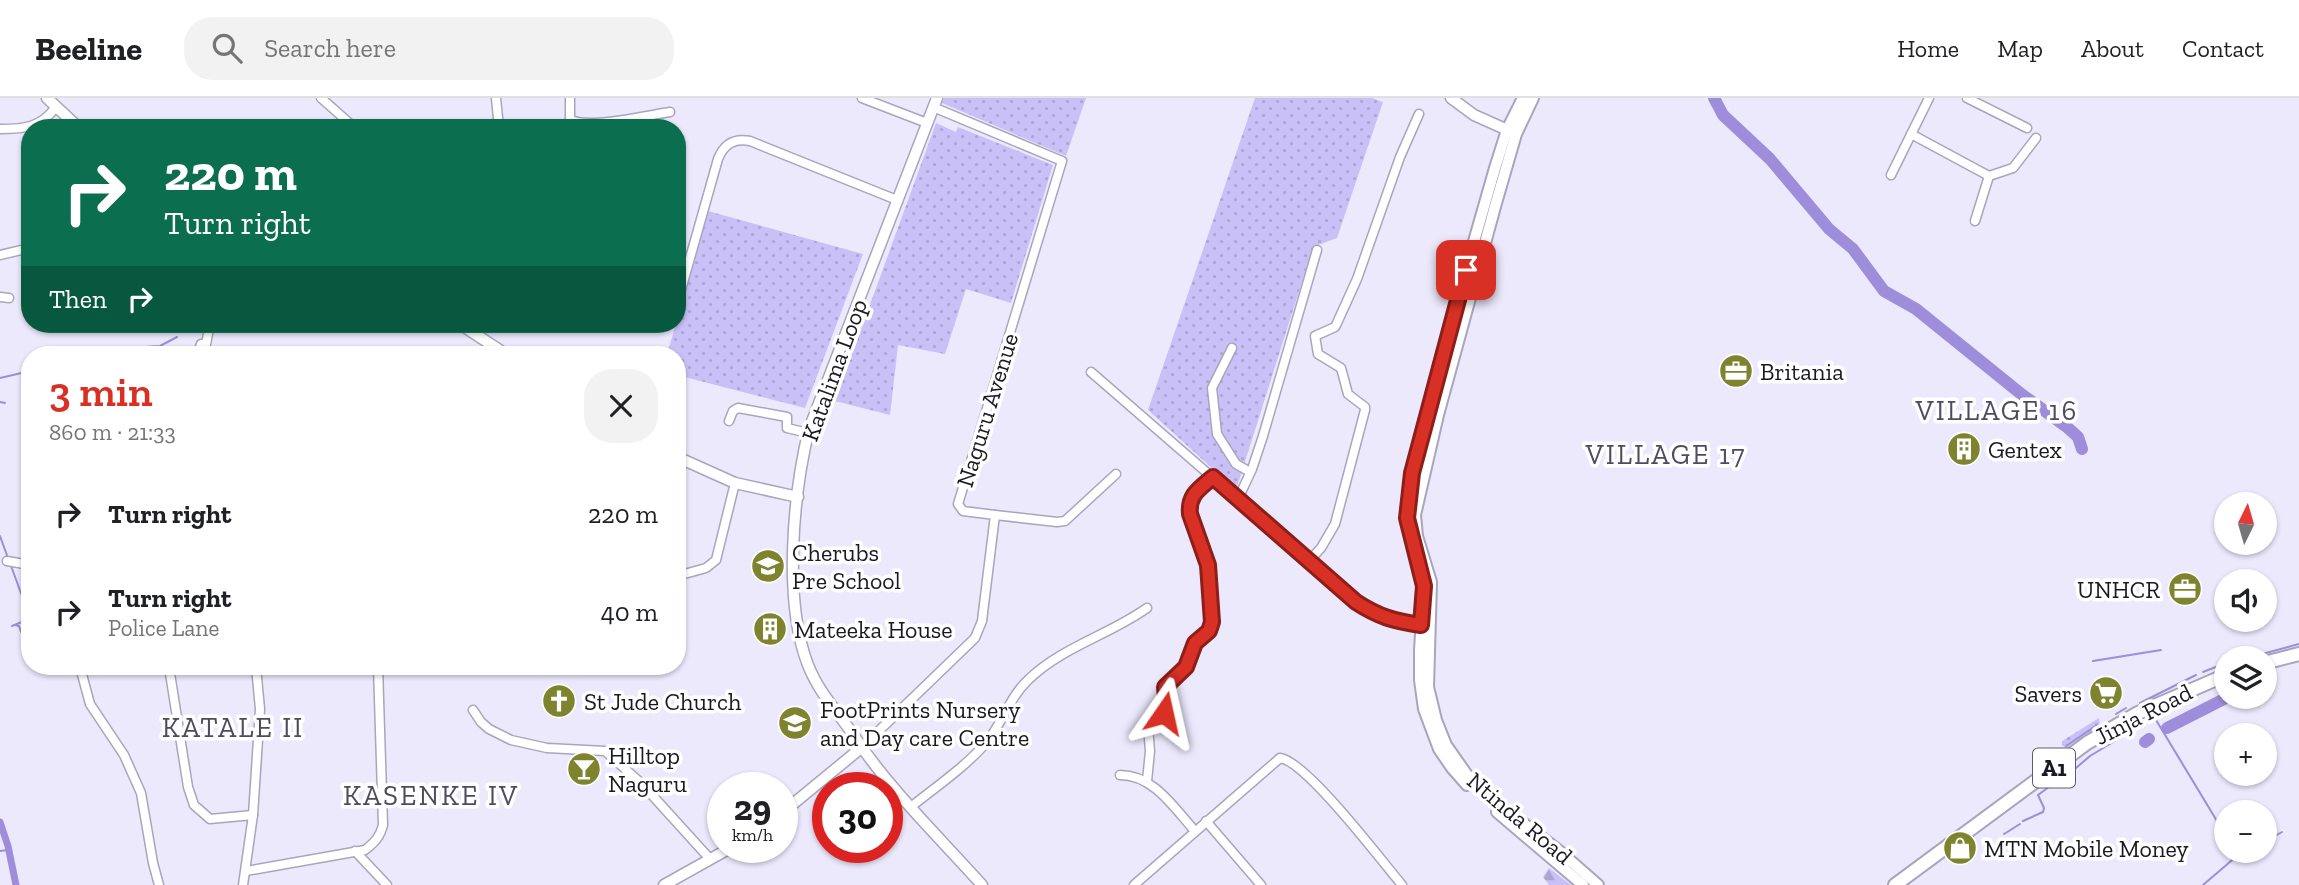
<!DOCTYPE html>
<html lang="en">
<head>
<meta charset="utf-8">
<style>
	:root { --surface:#fff; --page:#f2f2f2; --text:#202124; --muted:#757577; --line:#e0e0e0; --accent:#d93025 }
	body { margin:0; font-family:"Zilla Slab",serif; background:var(--page); color:var(--text); height:100vh; display:flex; flex-direction:column; font-size:26px; white-space:nowrap }
	* { box-sizing:border-box; margin:0 }
	p { font-size:23px; color:var(--muted) }
	.icon { flex:none; width:38px; height:38px; fill:none; stroke:currentColor; stroke-width:2; stroke-linecap:round; stroke-linejoin:round }
	.map { position:relative; flex:1; overflow:hidden }
	.drawer { position:absolute; left:21px; top:248px; width:665px; height:329px; display:flex; flex-direction:column; background:var(--surface); border-radius:28px; box-shadow:0 2px 5px #0004 }
	.drawer>* { flex:none }
	.banner { position:absolute; left:21px; top:21px; width:665px; height:214px; border-radius:28px; box-shadow:0 2px 5px #0004; background:#0b6e4f; color:#fff; overflow:hidden }
	.needle { width:46px; rotate:5deg }
	.tools { position:absolute; left:2214px; top:394px; display:grid; gap:14px }
	.tools a { display:grid; place-items:center; width:63px; height:63px; border-radius:50%; background:var(--surface); box-shadow:0 2px 5px #0004; font-size:35px }
	.speed { position:absolute; left:707px; top:674px; display:flex; gap:14px; font-size:35px; font-weight:700; text-align:center }
	.speed>* { display:grid; place-content:center; width:91px; height:91px; border-radius:50%; background:var(--surface); box-shadow:0 2px 5px #0004; line-height:1 }
	.speed small { font-size:18px; font-weight:400 }
	.speed .limit { border:10px solid #d22; background:#fff; color:#111 }
	.pin { position:absolute; display:grid; place-items:center; width:60px; height:60px; color:#fff; margin:-30px; border-radius:14px; box-shadow:0 4px 10px #0006 }
	.me { position:absolute; width:77px; margin:-38px; rotate:11deg; stroke-linejoin:round; filter:drop-shadow(0 0 5px #0008) }
	.turn { display:flex; align-items:center; gap:24px; height:147px; padding:0 28px; font-size:32px }
	.turn .icon { width:91px; height:91px; stroke-width:2.5 }
	.turn b { display:block; font-size:49px; line-height:60px }
	.then { display:flex; align-items:center; height:66px; padding:0 28px; background:#0003; gap:14px; font-size:26px }
	.round { display:grid; place-items:center; flex:none; width:74px; height:74px; border-radius:28px; background:var(--page) }
	.head { display:flex; align-items:center; justify-content:space-between; height:119px; padding:0 28px }
	h1 { font-size:42px; font-weight:600; line-height:52px; color:var(--accent) }
	ul { padding:0; list-style:none }
	li { display:flex; align-items:center; gap:21px; height:98px; padding:0 28px }
	li div { flex:1 }
	li b { display:block; font-size:26px }
	li em { font-style:normal }
	header { display:flex; align-items:center; gap:42px; box-sizing:border-box; height:98px; padding:0 35px; background:var(--surface); border-bottom:2px solid var(--line) }
	header strong { font-size:33px }
	nav { display:flex; gap:38px; margin-inline-start:auto; font-size:24px }
	.search { width:490px; height:63px; background:var(--page); display:flex; align-items:center; gap:18px; box-sizing:border-box; padding:0 24px; border-radius:28px; color:var(--muted); font-size:26px }
	.map>svg:first-child { display:block }
	.grass { fill:url(#grass-dots) }
	.forest { fill:url(#forest-firs) }
	.lines { fill:none; stroke-linecap:round; stroke-linejoin:round }
	.stream { stroke:#9d8ddb; stroke-width:2 }
	.canal { stroke:#9d8ddb; stroke-width:7 }
	.river { stroke:#9d8ddb; stroke-width:12 }
	.minor-casing { stroke:#a8a5bc; stroke-width:11 }
	.tertiary-casing { stroke:#a8a5bc; stroke-width:13 }
	.secondary-casing { stroke:#a8a5bc; stroke-width:14 }
	.trunk-casing { stroke:#a8a5bc; stroke-width:16 }
	.minor { stroke:#fff; stroke-width:8 }
	.tertiary { stroke:#fff; stroke-width:10 }
	.secondary { stroke:#fff; stroke-width:10 }
	.trunk { stroke:#fff; stroke-width:12 }
	.route-casing { stroke:#8d1f18; stroke-width:18 }
	.route { stroke:#d93025; stroke-width:12 }
	.labels { text-anchor:middle; dominant-baseline:central; stroke-width:7; stroke-linejoin:round; paint-order:stroke }
	.shield { fill:#fff; stroke:#5f5e64; stroke-width:2 }
	.shield-label { font-size:23px; font-weight:bold; fill:#1a1922 }
	.street-label { font-size:24px; fill:#1a1922; stroke:#fff }
	.poi-label { font-size:24px; fill:#1a1922; stroke:#fff; text-anchor:start }
	.quarter-label { font-size:28px; letter-spacing:2px; fill:#4e4b5f; stroke:#fff }
</style>
</head>
<body>
<header>
<strong>Beeline</strong>
<div class="search"><svg class="icon" aria-label="search" viewBox="0 0 24 24"><circle cx="10" cy="10" r="6"/><path d="M15 15l6 6"/></svg>Search here</div>
<nav><a>Home</a><a>Map</a><a>About</a><a>Contact</a></nav>
</header>
<div class="map">
<svg width="2299" height="787" viewBox="0 0 2299 787">
	<defs>
		<pattern id="grass-dots" width="8" height="8" patternUnits="userSpaceOnUse" patternTransform="scale(1.75)"><rect width="8" height="8" fill="#cac0f8"/><path d="M2 2h.1M6 6h.1" fill="none" stroke="#ada4d4" stroke-width="1.8" stroke-linecap="round"/></pattern>
		<pattern id="forest-firs" width="22" height="20" patternUnits="userSpaceOnUse" patternTransform="scale(1.75)"><rect width="22" height="20" fill="#cac0f8"/><path d="M5 1l3.5 6h-7zM16 11l3.5 6h-7z" fill="#ada4d4"/></pattern>
	</defs>
	<rect width="100%" height="100%" fill="#ece9fd"/>
	<g class="grass">
		<path d="M944 0H1086L1066 58 942 5Z"/>
		<path d="M1255 0H1372L1383 4 1337 140 1313 149 1236 392 1148 312Z"/>
		<path d="M936 25 956 34 958 29 1053 67 1011 205 966 191 945 256 898 247 890 317 835 303Z"/>
		<path d="M708 113 863 156 805 310 677 277V257H667Z"/>
		<path d="M2099 620 2100 627 2066 650 2062 647V643Z"/>
	</g>
	<path class="forest" d="M1549 770 1571 787H1549L1543 779Z"/>
	<g class="lines">
		<g class="stream">
			<path d="M116 257 145 249 160 248 177 239"/>
			<path d="M0 280 30 273"/>
			<path d="M0 304 5 305"/>
			<path d="M0 438 8 460"/>
			<path d="M10 465 30 520"/>
			<path d="M15 527 19 528 21 534"/>
			<path d="M12 528 29 521"/>
			<path d="M2262 556 2299 546"/>
			<path d="M2093 563 2161 552"/>
			<path d="M2203 574 2226 565"/>
			<path d="M2140 605 2196 577"/>
			<path d="M2116 616 2126 610"/>
			<path d="M2156 622 2226 738"/>
			<path d="M2066 648 2097 627"/>
			<path d="M2076 670 2090 658 2138 629"/>
			<path d="M2023 723 2043 714 2044 710 2038 697 2068 675"/>
			<path d="M2004 736 2020 726"/>
			<path d="M2264 744 2282 734"/>
			<path d="M0 753 8 752V748"/>
			<path d="M2203 787 2238 757 2248 752"/>
		</g>
		<path class="canal" d="M0 724 8 748 16 787"/>
		<g class="river">
			<path d="M1714 0 1723 17 1770 61 1829 131 1853 151 1884 193 1916 211 2020 295 2068 330 2078 339 2082 351"/>
			<path d="M2167 630 2230 598"/>
			<path d="M2145 644 2149 641"/>
		</g>
		<g class="minor-casing">
			<g id="minor">
				<path d="M321 0 355 30"/>
				<path d="M496 0 499 30"/>
				<path d="M570 0V21C585 32 649 17 670 14"/>
				<path d="M862 0 927 25"/>
				<path d="M1967 0 2027 30"/>
				<path d="M0 31C24 31 40 30 56 9"/>
				<path d="M1911 36 1989 78 2013 70 2036 40"/>
				<path d="M1891 77 1929 0"/>
				<path d="M1975 123 1989 78"/>
				<path d="M0 157 30 150"/>
				<path d="M0 199 9 200"/>
				<path d="M677 206 718 61C724 46 734 40 750 43L897 102"/>
				<path d="M1232 250 1212 290 1217 336 1236 366 1250 374"/>
				<path d="M197 257 201 246H206L210 226"/>
				<path d="M1091 274 1356 504C1381 520 1398 524 1427 528"/>
				<path d="M677 312 680 316 677 323"/>
				<path d="M729 323 733 313 738 310 787 319V330L808 335"/>
				<path d="M1238 401 1252 371 1263 338 1317 152"/>
				<path d="M995 417 1057 424 1065 423 1116 376"/>
				<path d="M7 463 30 467"/>
				<path d="M1309 463 1321 450 1335 426 1365 312V309L1348 296 1341 270 1318 256 1315 238 1335 229 1337 225 1357 181 1400 59 1419 16"/>
				<path d="M677 478 706 470 716 462 735 385"/>
				<path d="M80 569 90 606 124 657 141 695 153 765 159 787"/>
				<path d="M169 569 188 689 194 707 210 721 253 717"/>
				<path d="M473 612 481 624 489 631 511 642 547 650 605 653 642 686 710 761"/>
				<path d="M861 650 975 540 982 523 995 417 963 413 958 406 1062 63 933 9"/>
				<path d="M1120 677C1154 677 1174 710 1195 733"/>
				<path d="M1147 683 1150 653 1148 629 1167 612 1165 589 1186 569 1195 545 1209 533 1212 524 1208 467 1190 416C1188 397 1199 391 1213 379"/>
				<path d="M912 708C937 688 965 669 986 645 1002 626 1009 600 1028 582 1062 549 1109 537 1147 510"/>
				<path d="M1206 723 1261 787"/>
				<path d="M355 753 387 787"/>
				<path d="M246 773 365 752C375 744 380 739 383 727L378 569"/>
				<path d="M243 787 253 717 260 611 256 569"/>
				<path d="M1134 787 1280 660C1306 663 1381 762 1402 787"/>
			</g>
		</g>
		<g class="tertiary-casing">
			<g id="tertiary">
				<path d="M47 0 79 30"/>
				<path d="M937 0 809 331C793 397 783 503 808 567 819 595 838 614 854 638 890 692 939 739 982 787"/>
				<path d="M1451 0 1474 17 1512 34"/>
				<path d="M460 226 507 257"/>
				<path d="M677 359 735 385 798 399"/>
				<path d="M782 715 861 650"/>
				<path d="M664 787 732 749"/>
			</g>
		</g>
		<g class="secondary-casing">
			<g id="secondary">
				<path d="M1533 0 1516 36 1496 105 1438 317 1415 417 1417 438 1431 484 1428 589 1436 622 1446 647 1467 677 1502 709 1558 752 1598 787"/>
				<path d="M1467 687 1452 670 1439 651 1424 611 1420 582V552L1424 488 1407 420 1412 375 1441 259 1495 70 1507 32 1523 0"/>
				<path d="M1497 714 1583 787"/>
			</g>
		</g>
		<g class="trunk-casing">
			<g id="trunk">
				<path d="M2264 565 2299 556"/>
				<path d="M1895 787 2087 645 2138 615 2226 577"/>
			</g>
		</g>
		<use href="#minor" class="minor"/>
		<use href="#tertiary" class="tertiary"/>
		<use href="#secondary" class="secondary"/>
		<use href="#trunk" class="trunk"/>
	</g>
	<g class="lines">
		<g class="route-casing">
			<path id="route" d="M1164 615 1167 612 1165 589 1186 569 1195 545 1209 533 1212 524 1208 467 1190 416C1188 397 1199 391 1213 379L1356 504C1379 519 1394 523 1421 527L1424 488 1407 420 1412 375 1466 172"/>
		</g>
		<use href="#route" class="route"/>
	</g>
	<defs>
		<g id="office-disc" transform="scale(1.75)"><circle r="9.5" fill="#7e832d" stroke="#fff"/><path d="M-6-3h4V-5.5h4V-3h4V5H-6ZM-1-4.5V-3h2v-1.5ZM-6 0V1H6V0Z" fill="#fff"/></g>
		<g id="building-disc" transform="scale(1.75)"><circle r="9.5" fill="#7e832d" stroke="#fff"/><path d="M-4-6H4V6H1V3H-1V6H-4ZM-2.5-4.3h1.7v1.8h-1.7ZM.8-4.3h1.7v1.8H.8ZM-2.5-1h1.7V.8h-1.7ZM.8-1h1.7V.8H.8Z" fill="#fff"/></g>
		<g id="school-disc" transform="scale(1.75)"><circle r="9.5" fill="#7e832d" stroke="#fff"/><path d="M0-5L7-2L0 1L-7-2ZM-4 1L0 2.5L4 1V4Q0 6-4 4Z" fill="#fff"/></g>
		<g id="supermarket-disc" transform="scale(1.75)"><circle r="9.5" fill="#7e832d" stroke="#fff"/><path d="M-6-5.5h2.5l.6 2H6L4.5 2H-2.5L-4.4-4H-6ZM-1.5 3.2a1.3 1.3 0 1 0 .1 0ZM3 3.2a1.3 1.3 0 1 0 .1 0Z" fill="#fff"/></g>
		<g id="church-disc" transform="scale(1.75)"><circle r="9.5" fill="#7e832d" stroke="#fff"/><path d="M-1.2-6h2.4v3.5h3.3v2.4h-3.3V6h-2.4V-.1h-3.3v-2.4h3.3Z" fill="#fff"/></g>
		<g id="bar-disc" transform="scale(1.75)"><circle r="9.5" fill="#7e832d" stroke="#fff"/><path d="M-6-5H6L.8 .8V4.5H3.5V6h-7V4.5H-.8V.8Z" fill="#fff"/></g>
		<g id="shop-disc" transform="scale(1.75)"><circle r="9.5" fill="#7e832d" stroke="#fff"/><path d="M-5-2.5h2.3a2.7 3.5 0 0 1 5.4 0H5L5.5 6h-11ZM-1.5-2.5h3a1.5 2.3 0 0 0-3 0Z" fill="#fff"/></g>
	</defs>
	<g fill-rule="evenodd">
		<use href="#office-disc" x="1736" y="273"/>
		<use href="#building-disc" x="1964" y="351"/>
		<use href="#school-disc" x="768" y="468"/>
		<use href="#office-disc" x="2185" y="491"/>
		<use href="#building-disc" x="770" y="531"/>
		<use href="#supermarket-disc" x="2106" y="595"/>
		<use href="#church-disc" x="559" y="603"/>
		<use href="#school-disc" x="795" y="625"/>
		<use href="#bar-disc" x="584" y="671"/>
		<use href="#shop-disc" x="1960" y="750"/>
	</g>
	<g class="labels">
		<rect class="shield" x="2033" y="650.5" width="42" height="39" rx="5"/>
		<g class="shield-label">
			<text x="2054" y="670">A1</text>
		</g>
		<g class="street-label">
			<text transform="translate(834 272) rotate(-70)">Katalima Loop</text>
			<text transform="translate(987 312) rotate(-73)">Naguru Avenue</text>
			<text transform="translate(2143 616) rotate(-27)">Jinja Road</text>
			<text transform="translate(1520 720) rotate(40)">Ntinda Road</text>
		</g>
		<g class="poi-label">
			<text x="1760" y="273">Britania</text>
			<text x="1988" y="351">Gentex</text>
			<text x="792" y="454">Cherubs<tspan x="792" dy="28">Pre School</tspan></text>
			<text x="2160" y="491" text-anchor="end">UNHCR</text>
			<text x="794" y="531">Mateeka House</text>
			<text x="2082" y="595" text-anchor="end">Savers</text>
			<text x="584" y="603">St Jude Church</text>
			<text x="820" y="611">FootPrints Nursery<tspan x="820" dy="28">and Day care Centre</tspan></text>
			<text x="608" y="657">Hilltop<tspan x="608" dy="28">Naguru</tspan></text>
			<text x="1984" y="750">MTN Mobile Money</text>
		</g>
		<g class="quarter-label">
			<text x="1997" y="312">VILLAGE 16</text>
			<text x="1666" y="356">VILLAGE 17</text>
			<text x="233" y="629">KATALE II</text>
			<text x="431" y="697">KASENKE IV</text>
		</g>
	</g>
</svg>
<div class="tools">
<a><svg class="needle" viewBox="-14 -14 28 28"><path d="M0-13l5 13h-10z" fill="#e53935"/><path d="M0 13l5-13h-10z" fill="#757577"/></svg></a>
<a><svg class="icon" aria-label="sound" viewBox="0 0 24 24"><path d="M4 9h4l5-4v14l-5-4H4zM17 9q2 3 0 6"/></svg></a>
<a><svg class="icon" aria-label="layers" viewBox="0 0 24 24"><path d="M12 4l9 5-9 5-9-5zM3 14l9 5 9-5"/></svg></a>
<a>+</a>
<a>−</a>
</div>
<div class="speed"><div>29<small>km/h</small></div><div class="limit">30</div></div>
<div class="pin" style="left:1466px;top:172px;background:#d93025"><svg class="icon" aria-label="arrive" viewBox="0 0 24 24"><path d="M6 21V4h12l-3 4 3 4H6"/></svg></div>
<svg class="me" style="left:1164px;top:615px" viewBox="-20 -20 40 40"><path d="M0-17L14 15 0 8-14 15z" fill="#d93025" stroke="#fff" stroke-width="4"/></svg>
<div class="banner">
<div class="turn"><svg class="icon" aria-label="right" viewBox="0 0 24 24"><path d="M7 20v-9h11M14 6l5 5-5 5"/></svg><div><b>220 m</b>Turn right</div></div>
<div class="then">Then<svg class="icon" aria-label="right" viewBox="0 0 24 24"><path d="M7 20v-9h11M14 6l5 5-5 5"/></svg></div>
</div>
<section class="drawer">
<div class="head"><div><h1>3 min</h1><p>860 m · 21:33</p></div><a class="round"><svg class="icon" aria-label="close" viewBox="0 0 24 24"><path d="M6 6l12 12M18 6L6 18"/></svg></a></div>
<ul>
<li><svg class="icon" aria-label="right" viewBox="0 0 24 24"><path d="M7 20v-9h11M14 6l5 5-5 5"/></svg><div><b>Turn right</b></div><em>220 m</em></li>
<li><svg class="icon" aria-label="right" viewBox="0 0 24 24"><path d="M7 20v-9h11M14 6l5 5-5 5"/></svg><div><b>Turn right</b><p>Police Lane</p></div><em>40 m</em></li>
</ul>
</section>
</div>
</body>
</html>
